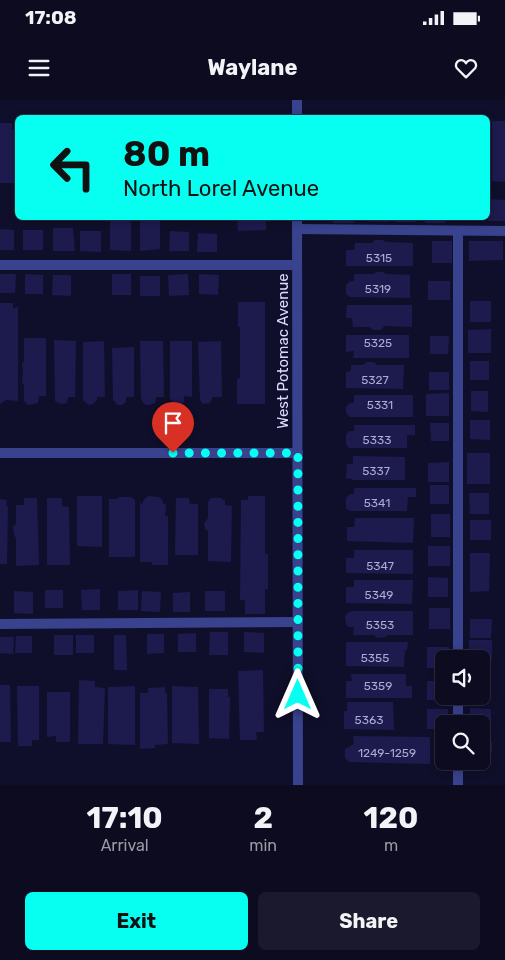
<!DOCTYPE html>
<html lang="en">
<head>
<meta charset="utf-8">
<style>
	:root { --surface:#0c0b20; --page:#1a192d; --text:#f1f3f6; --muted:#9a9ba5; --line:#2c2b3e; --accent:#06fff1 }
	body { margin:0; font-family:Rubik,sans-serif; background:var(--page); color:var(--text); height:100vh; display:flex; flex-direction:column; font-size:19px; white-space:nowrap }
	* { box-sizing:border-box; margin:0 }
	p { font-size:16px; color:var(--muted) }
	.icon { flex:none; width:28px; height:28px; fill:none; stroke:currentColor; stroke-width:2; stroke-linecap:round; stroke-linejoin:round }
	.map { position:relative; height:685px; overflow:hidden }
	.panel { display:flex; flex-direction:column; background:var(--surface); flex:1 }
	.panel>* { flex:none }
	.guide { position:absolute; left:15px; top:15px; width:475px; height:105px; border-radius:8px; box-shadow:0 2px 8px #0003,0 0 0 1px var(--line); background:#06fff1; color:#111; overflow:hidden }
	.controls { position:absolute; left:435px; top:550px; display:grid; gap:10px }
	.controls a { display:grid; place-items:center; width:55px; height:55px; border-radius:8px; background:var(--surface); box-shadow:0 2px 8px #0003,0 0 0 1px var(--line); font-size:25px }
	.pin { position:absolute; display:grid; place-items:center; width:42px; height:42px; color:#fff; margin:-51px -21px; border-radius:50% 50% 50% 0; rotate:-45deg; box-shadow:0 0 5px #0007 }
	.pin .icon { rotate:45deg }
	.me { position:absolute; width:55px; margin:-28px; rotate:0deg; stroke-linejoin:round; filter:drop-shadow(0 0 4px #0008) }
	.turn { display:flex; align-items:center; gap:18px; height:105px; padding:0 25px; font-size:22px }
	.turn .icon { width:65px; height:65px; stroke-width:2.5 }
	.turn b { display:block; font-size:35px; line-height:42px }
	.eta { display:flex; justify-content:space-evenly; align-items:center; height:85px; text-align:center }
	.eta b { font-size:30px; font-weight:700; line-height:35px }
	.cta { display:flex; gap:10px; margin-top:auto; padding:10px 25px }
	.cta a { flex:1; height:58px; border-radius:8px; background:var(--accent); color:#111; font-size:20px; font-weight:700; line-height:58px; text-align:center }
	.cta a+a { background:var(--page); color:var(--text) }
	.status { display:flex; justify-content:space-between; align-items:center; height:35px; padding:0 25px; background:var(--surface); direction:ltr }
	.status svg { height:14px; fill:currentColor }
	header { display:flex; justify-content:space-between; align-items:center; height:65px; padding:0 25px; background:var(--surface); font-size:22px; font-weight:700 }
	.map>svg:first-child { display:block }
	.building { fill:#1d1a4e }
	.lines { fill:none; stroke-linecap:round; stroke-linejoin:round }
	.service { stroke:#38428d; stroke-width:10 }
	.minor { stroke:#38428d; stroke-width:10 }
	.route { stroke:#06fff1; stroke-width:9; stroke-dasharray:0 16.2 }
	.labels { text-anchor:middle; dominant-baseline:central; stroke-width:4; stroke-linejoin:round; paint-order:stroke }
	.number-label { font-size:12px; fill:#ababd3 }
	.street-label { font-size:15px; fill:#dadbff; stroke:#100f2b }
</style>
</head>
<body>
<div class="status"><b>17:08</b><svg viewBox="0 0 49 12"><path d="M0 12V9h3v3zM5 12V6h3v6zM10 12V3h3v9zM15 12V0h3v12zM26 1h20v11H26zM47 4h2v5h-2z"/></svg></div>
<header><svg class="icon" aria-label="menu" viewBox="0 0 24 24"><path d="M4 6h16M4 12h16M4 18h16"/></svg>Waylane<svg class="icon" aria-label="heart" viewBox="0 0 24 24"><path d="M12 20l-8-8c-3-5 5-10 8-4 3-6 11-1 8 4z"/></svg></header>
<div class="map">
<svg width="505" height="685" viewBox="0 0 505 685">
	<rect width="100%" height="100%" fill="#100f2b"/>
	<g class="building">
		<path d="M492 21H505V82L492 81Z"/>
		<path d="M0 23H12V29H18V83H0Z"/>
		<path d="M488 99 505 100V121H488Z"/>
		<path d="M237 118H266V130L238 131Z"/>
		<rect x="333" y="118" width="21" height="5"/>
		<path d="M364 118H388V122L364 121Z"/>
		<rect x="395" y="118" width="21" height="4"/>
		<rect x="425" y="118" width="20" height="5"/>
		<path d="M110 120H131V151L110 150Z"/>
		<path d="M140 120 160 121V149L140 151Z"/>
		<path d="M53 128H73L75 151H53Z"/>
		<path d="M0 129 14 130V150H0Z"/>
		<rect x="23" y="130" width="20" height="20"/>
		<path d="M80 131H101V152L80 151Z"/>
		<path d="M170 131 189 132V151H169Z"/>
		<path d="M198 133 217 134V152H197Z"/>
		<path d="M375 140H382L387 142 413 143V166H346V150H354L355 143H372Z"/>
		<rect x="432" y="141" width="20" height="22"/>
		<path d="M469 141H503V160L469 161Z"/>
		<path d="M377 172H383L386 174 410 175V198L350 197 346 194V185L350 181H354V174H373Z"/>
		<path d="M0 174H16L15 193H0Z"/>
		<path d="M25 174 43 175V194H25Z"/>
		<rect x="112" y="174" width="19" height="21"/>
		<path d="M188 174 189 195 169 196 168 175Z"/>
		<path d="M199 174 219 175 218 195 199 194Z"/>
		<path d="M53 175H71V196L52 195Z"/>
		<rect x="140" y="176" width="20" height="20"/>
		<rect x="428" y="181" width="22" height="19"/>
		<rect x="470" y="201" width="21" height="21"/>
		<path d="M238 202H265V304H237V279L240 278V227H238Z"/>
		<path d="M0 203H13V208L18 207V301L6 300 0 304Z"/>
		<path d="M347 205H412V227L384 226 381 230H373L369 227H353L352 218H346Z"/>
		<path d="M491 229V253H468V230Z"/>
		<path d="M346 235H409V258H353L354 251 346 252Z"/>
		<path d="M430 236H449L448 254H430Z"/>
		<path d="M24 238H46V296H39L38 303 34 304 28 305 24 301V285L22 283 23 272 22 264 24 261Z"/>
		<path d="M54 240 76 241 75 297H68L67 303 62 304 55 301Z"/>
		<path d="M104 241 105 297H97V300L93 304 89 305 83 300V242Z"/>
		<path d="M140 241H163L164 297H156L155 303 149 305H146L142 301 141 297Z"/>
		<path d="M170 241H192V297L184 296V303L176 304 170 299Z"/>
		<path d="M221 241 222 297H213L210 303 203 304 200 300 198 242Z"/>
		<path d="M134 247V297H126V302L122 305H118L113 300 112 248Z"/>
		<rect x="470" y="261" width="19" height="19"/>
		<path d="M367 262H374L377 265H404L403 289 346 288V272L351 271V265H363Z"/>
		<rect x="429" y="272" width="20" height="18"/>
		<path d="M471 291H488V312L471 311Z"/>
		<path d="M449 293V316H426V294Z"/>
		<path d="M354 295H413V317H350L346 313V307L350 303H354Z"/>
		<path d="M470 320H490V340L470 339Z"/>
		<path d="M430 323H449V341H431Z"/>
		<path d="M354 325H415V335H407V348H349L346 344V335L349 331H354Z"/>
		<rect x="467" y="353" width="23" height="31"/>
		<path d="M353 356 405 357V380H352V379L346 378 347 364H353Z"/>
		<path d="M449 362V382H428V363Z"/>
		<rect x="430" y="385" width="19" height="19"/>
		<path d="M354 388H416V397H408L407 411H350L346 408V398L350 394H354Z"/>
		<path d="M469 393H489V414H470Z"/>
		<path d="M77 396H102V447L77 446Z"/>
		<path d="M148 396 159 397 163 401V404H166L165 416H168V465H152V462H140V403L143 404V401Z"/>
		<path d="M248 396H265V454H268V489H265V514H245V500H240L241 400H248Z"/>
		<path d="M119 397H131L135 400V457H109V399H117Z"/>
		<path d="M24 398H37L39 465 16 466V438L14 435 13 427 16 424V405H24Z"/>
		<path d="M47 398H62V406L69 407 70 465H47Z"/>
		<path d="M176 398H189L190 404H198V455H175Z"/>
		<path d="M211 398H221L225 401V405L232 406 231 462 208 461V431L205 429 204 423 208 418V402Z"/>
		<path d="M0 399 7 400 6 406H8L7 464H0Z"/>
		<rect x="431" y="414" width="19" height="23"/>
		<path d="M355 418H414L413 443 347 441V427H354Z"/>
		<rect x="470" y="420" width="21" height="20"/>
		<rect x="428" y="446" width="22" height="20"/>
		<path d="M354 450H413V474L346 473V458H354Z"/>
		<path d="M470 453H490L489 491 470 492Z"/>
		<path d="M428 477 448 478V497H428Z"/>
		<path d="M354 480H413L412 504 346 503V487H354Z"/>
		<path d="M100 489V510H82L81 490Z"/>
		<rect x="45" y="490" width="18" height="18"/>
		<path d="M138 490V510H118V491Z"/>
		<path d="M14 491 33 492V514L14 513Z"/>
		<path d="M142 491 161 492 160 512 141 511Z"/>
		<rect x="205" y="491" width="20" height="20"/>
		<path d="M190 492V512H173V493Z"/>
		<rect x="429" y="508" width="21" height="21"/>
		<path d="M353 511H413V535H388L385 537 377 538 374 535H353L354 527H349L346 524 345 516 349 512Z"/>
		<path d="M470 519H492L491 538H470Z"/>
		<path d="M210 532H228V555H209Z"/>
		<path d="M244 532 264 533V553L244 552Z"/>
		<path d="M196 533V552H178V534Z"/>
		<path d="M147 534H164V553L147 554Z"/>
		<rect x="54" y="535" width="19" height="20"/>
		<rect x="76" y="535" width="18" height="18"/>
		<path d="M114 535H126L127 570H114Z"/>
		<path d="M16 536H32V553H15Z"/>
		<path d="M0 537H14L13 554 0 553Z"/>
		<path d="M469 540H492V560L469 559Z"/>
		<path d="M346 542H408L407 550H405L404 567 346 566Z"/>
		<path d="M427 547H449V559H444V568H427Z"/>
		<path d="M263 570 264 632H256L257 640H240L238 571Z"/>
		<rect x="481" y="570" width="10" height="21"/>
		<path d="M351 574H406V586H412V598H346V581H352Z"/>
		<path d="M79 580 95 581V587L105 588 103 644H78Z"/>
		<path d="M427 581H444V596H449V600H427Z"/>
		<path d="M0 585H10L11 642H0Z"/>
		<path d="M17 586H39V640H32V646H18Z"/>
		<path d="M135 586V645L108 644V587Z"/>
		<path d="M172 586 198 587 199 644 172 643Z"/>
		<path d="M165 587V593H167L168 644 155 645V648L140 649V593H148V588Z"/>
		<path d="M209 589H228V597H230L229 639 209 638Z"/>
		<path d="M47 592H70V642H56V636L47 637Z"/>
		<path d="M347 602H393L394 630 344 629V611H347Z"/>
		<path d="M470 608 491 609V630H481V624H470Z"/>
		<path d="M427 609H448V624H444V629H427Z"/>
		<path d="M353 636 430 637V664L349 662 345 658V649L354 644Z"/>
		<path d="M481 642H492V653H487V661H481Z"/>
		<path d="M434 643 444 644V663H434Z"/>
	</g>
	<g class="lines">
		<g class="service">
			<path d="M297 129 505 131"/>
			<path d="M458 131V559"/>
			<path d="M0 165H297"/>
			<path d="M0 524 298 522"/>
			<path d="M458 596V624"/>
			<path d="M458 685V661"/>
		</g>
		<g class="minor">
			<path d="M297 18V0"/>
			<path d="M297 118 298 685"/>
			<path d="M0 353H298"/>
		</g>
	</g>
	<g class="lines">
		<path class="route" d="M173 353H298V595"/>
	</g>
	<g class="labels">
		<g class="number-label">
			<text x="379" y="158">5315</text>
			<text x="378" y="189">5319</text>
			<text x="378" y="243">5325</text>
			<text x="375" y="280">5327</text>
			<text x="380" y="305">5331</text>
			<text x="377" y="340">5333</text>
			<text x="376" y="371">5337</text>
			<text x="377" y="403">5341</text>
			<text x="380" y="466">5347</text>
			<text x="379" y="495">5349</text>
			<text x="380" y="525">5353</text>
			<text x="375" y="558">5355</text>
			<text x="378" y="586">5359</text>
			<text x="369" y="620">5363</text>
			<text x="387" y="653">1249-1259</text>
		</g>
		<g class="street-label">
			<text transform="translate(283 251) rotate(-90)">West Potomac Avenue</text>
		</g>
	</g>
</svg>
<div class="controls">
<a><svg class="icon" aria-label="sound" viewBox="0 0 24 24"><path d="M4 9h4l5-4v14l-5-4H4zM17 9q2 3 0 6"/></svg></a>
<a><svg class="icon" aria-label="search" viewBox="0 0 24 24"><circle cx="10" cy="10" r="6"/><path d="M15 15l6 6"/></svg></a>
</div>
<div class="pin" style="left:173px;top:353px;background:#d93025"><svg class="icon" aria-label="arrive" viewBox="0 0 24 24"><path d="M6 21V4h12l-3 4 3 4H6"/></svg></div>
<svg class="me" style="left:298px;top:595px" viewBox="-20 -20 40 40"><path d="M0-17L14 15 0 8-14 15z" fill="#06fff1" stroke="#fff" stroke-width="4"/></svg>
<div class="guide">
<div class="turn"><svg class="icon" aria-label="left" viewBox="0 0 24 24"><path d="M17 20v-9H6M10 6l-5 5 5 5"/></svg><div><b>80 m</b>North Lorel Avenue</div></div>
</div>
</div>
<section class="panel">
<div class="eta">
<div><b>17:10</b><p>Arrival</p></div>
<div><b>2</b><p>min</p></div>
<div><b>120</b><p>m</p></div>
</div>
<div class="cta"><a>Exit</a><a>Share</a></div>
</section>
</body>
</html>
